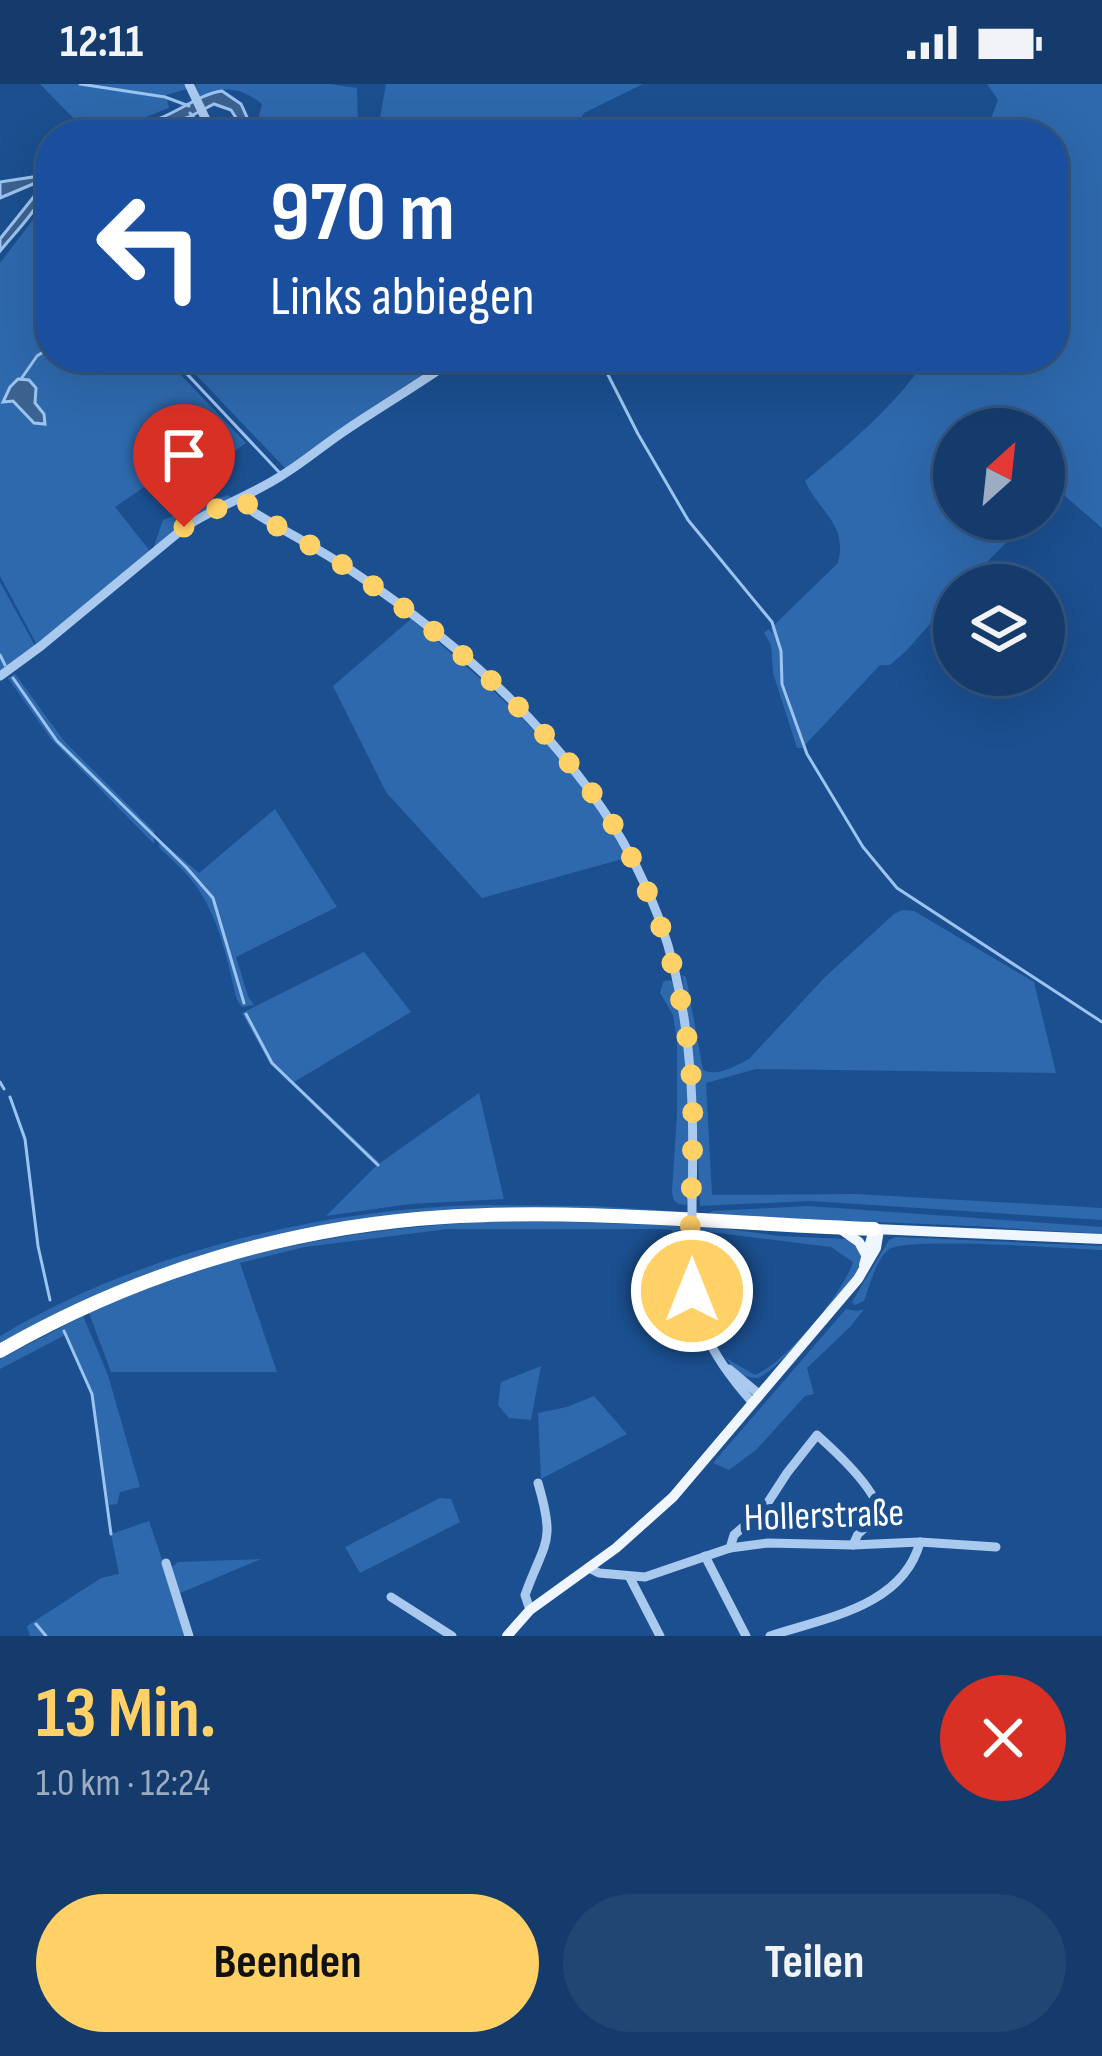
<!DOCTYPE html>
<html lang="de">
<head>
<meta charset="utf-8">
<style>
	:root { --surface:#143b6b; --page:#214673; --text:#f1f3f6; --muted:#9dadc1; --line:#33557e; --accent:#ffd166 }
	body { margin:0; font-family:"Sofia Sans Condensed",sans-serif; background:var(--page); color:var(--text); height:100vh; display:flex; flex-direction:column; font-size:45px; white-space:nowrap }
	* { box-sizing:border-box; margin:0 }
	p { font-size:39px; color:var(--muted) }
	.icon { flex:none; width:66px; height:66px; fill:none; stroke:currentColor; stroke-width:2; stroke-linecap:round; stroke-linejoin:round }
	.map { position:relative; height:1552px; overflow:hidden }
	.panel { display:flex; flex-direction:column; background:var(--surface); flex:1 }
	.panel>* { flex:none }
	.banner { position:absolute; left:36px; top:36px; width:1032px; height:252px; border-radius:48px; box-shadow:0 12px 48px #0002,0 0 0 3px var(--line); background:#1a4fa0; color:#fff; overflow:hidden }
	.needle { width:78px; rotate:27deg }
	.controls { position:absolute; left:933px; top:324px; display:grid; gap:24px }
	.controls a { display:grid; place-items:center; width:132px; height:132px; border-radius:50%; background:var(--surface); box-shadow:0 12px 48px #0002,0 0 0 3px var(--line); font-size:60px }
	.pin { position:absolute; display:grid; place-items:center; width:102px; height:102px; color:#fff; margin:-123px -51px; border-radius:50% 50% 50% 0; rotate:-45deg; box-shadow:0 0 12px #0007 }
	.pin .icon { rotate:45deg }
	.me { position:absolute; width:132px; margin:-66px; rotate:0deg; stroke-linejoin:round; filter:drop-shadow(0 0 9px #0008) }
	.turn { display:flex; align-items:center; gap:42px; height:252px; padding:0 36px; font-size:54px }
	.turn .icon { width:156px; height:156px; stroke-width:2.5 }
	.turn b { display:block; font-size:84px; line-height:102px }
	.round { display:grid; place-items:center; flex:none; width:126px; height:126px; border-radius:63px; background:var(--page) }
	.head { display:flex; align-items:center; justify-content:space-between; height:204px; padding:0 36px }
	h1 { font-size:72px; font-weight:700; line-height:90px; color:var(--accent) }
	.cta { display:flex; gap:24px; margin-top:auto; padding:24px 36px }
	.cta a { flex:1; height:138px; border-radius:72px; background:var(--accent); color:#111; font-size:48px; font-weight:700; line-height:138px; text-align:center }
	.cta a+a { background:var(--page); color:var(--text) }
	.status { display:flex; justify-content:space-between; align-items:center; height:84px; padding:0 60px; background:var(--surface); direction:ltr }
	.status svg { height:33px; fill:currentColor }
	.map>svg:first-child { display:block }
	.green { fill:#2e69ad }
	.water { fill:#3c6290; stroke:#9cc4f0; stroke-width:3 }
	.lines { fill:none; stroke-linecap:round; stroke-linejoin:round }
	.stream { stroke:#9cc4f0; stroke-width:3 }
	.minor { stroke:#a9c9ee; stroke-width:9 }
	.major { stroke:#f0f6ff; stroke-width:10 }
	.highway { stroke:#fff; stroke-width:14 }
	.minor-bridge { stroke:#a9c9ee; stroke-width:9 }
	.route { stroke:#ffd166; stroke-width:21; stroke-dasharray:0 37.8 }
	.labels { text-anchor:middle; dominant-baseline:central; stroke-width:12; stroke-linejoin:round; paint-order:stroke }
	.street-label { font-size:39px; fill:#fff; stroke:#1b4f8f }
</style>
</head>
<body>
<div class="status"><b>12:11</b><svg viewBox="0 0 49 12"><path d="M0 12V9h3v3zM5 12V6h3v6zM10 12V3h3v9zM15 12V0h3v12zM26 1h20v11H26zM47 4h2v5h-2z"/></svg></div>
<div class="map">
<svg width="1102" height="1552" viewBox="0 0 1102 1552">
	<rect width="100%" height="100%" fill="#1b4f8f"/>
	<g class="green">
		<path d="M40 0H183L187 5 166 11 169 24 133 38 89 50Z"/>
		<path d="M195 0H330L357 4 358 41 355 51H259L256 44 262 20C242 4 223 0 200 14Z"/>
		<path d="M386 0H643L584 29 571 51H377Z"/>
		<path d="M987 0H1102V444L1058 406 1044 419V345H954V435H1029L965 501H954V513L906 567 890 581H880L805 661 782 594 803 664H797L773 589 771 561 764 549 769 545 772 550 771 544 838 479C848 440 819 428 805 397 848 361 897 321 927 273H1053V51H985L998 16Z"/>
		<path d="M51 112V273H133L137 276 140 273H169L176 286 246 359 225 374 160 392 115 423 150 467 37 561 0 492V179Z"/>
		<path d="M179 273H451L285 384Z"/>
		<path d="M227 411 231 413 153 465 163 436Z"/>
		<path d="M0 498 35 562 0 590Z"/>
		<path d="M411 535C490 602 581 678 626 774L482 814 386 708 333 602Z"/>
		<path d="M15 590 64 657 154 747V760L51 655 8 594Z"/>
		<path d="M275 725 337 823 236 873 248 912 254 921 242 923 237 916C227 876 219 831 193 798 183 785 170 774 159 763L160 756 199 789Z"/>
		<path d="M902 826 914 827 1034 898 1056 989 756 985 706 999 712 1111 856 1110 1102 1124V1136L811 1117 700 1122 694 980 682 891 686 893 703 986C717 993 735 982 749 975L825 893 894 830Z"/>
		<path d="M364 868 411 928 294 998 380 1079 479 1009 504 1115 410 1120 326 1132 376 1082 270 980 242 929Z"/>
		<path d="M668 896 673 897C688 962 698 1056 687 1121 675 1120 673 1118 672 1107L677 1030V956L673 931 660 909 663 898Z"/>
		<path d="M480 1121 594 1122 687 1128V1130L556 1126 266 1156 0 1262V1252C138 1169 319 1125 480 1121Z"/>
		<path d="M808 1122 1102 1143V1150L973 1142 708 1131 712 1127Z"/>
		<path d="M520 1136 683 1142 682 1146 676 1147 682 1148 686 1160 688 1206 698 1244 695 1246 681 1204 672 1146 660 1145H448L305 1163 240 1179 277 1288H111L89 1229C230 1164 365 1142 520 1136Z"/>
		<path d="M713 1143 779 1152 846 1155 853 1157 863 1173C861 1179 859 1186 856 1191 848 1208 773 1292 757 1294 744 1295 733 1284 726 1274L755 1291C784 1280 844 1208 853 1178L831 1163 709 1148 702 1195 707 1237 703 1239 695 1187 700 1144Z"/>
		<path d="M896 1153 1102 1162V1166C1071 1165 902 1152 888 1166 875 1178 870 1201 864 1217L855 1221 852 1218 889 1156Z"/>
		<path d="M846 1225 857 1227 864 1225 851 1242 807 1284 814 1310 805 1312 756 1366 729 1386 713 1379Z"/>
		<path d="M83 1232 108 1291 140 1403 120 1408 117 1420 109 1421 92 1310 65 1251 0 1285V1275Z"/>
		<path d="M541 1282 531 1336 509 1334 498 1321 501 1298Z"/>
		<path d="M594 1312 627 1350 541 1395 538 1329 567 1323Z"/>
		<path d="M440 1414 451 1415 460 1438 360 1489 345 1463Z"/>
		<path d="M149 1437 188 1552H30L27 1542 101 1494 119 1490 111 1450Z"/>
		<path d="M261 1475 178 1510 172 1483 178 1478Z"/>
	</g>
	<g class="water">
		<path d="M222 7 241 20 255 51H247L231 26 214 20 189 33 151 46 101 51C120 44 139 42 158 35 180 27 200 10 222 7Z"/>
		<path d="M51 80C51 115 21 141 0 167V155L40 105 33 100 0 114V98L39 92Z"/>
		<path d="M18 295 29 296 36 304 35 319 44 330 45 340 34 339 13 317 3 318 10 303Z"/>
	</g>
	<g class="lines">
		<g class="stream">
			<path d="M80 0 165 13 189 22"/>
			<path d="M190 29 207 51"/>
			<path d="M101 273 117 283 134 273"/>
			<path d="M171 273 279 388"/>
			<path d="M599 273 638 350 688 436 772 538 781 567 782 600 807 670 863 763 897 804 1102 938"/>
			<path d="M21 295 37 272 51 263"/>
			<path d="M0 571 5 581"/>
			<path d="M13 594 57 657 186 783 213 814 244 919"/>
			<path d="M246 930 272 979 378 1081"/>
			<path d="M0 998 4 1005"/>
			<path d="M10 1013 25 1055 38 1162 50 1216"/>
			<path d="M64 1247 92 1310 111 1450"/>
			<path d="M36 1540 46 1552"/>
		</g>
		<g class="minor">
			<path d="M189 0 209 42 217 51"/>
			<path d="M245 413 249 424 255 429C286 448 319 465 349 485 491 580 635 715 675 888 693 962 694 1038 692 1114"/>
			<path d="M0 592 41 562 185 443C217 422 253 411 284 390 305 377 325 360 346 346 383 321 421 299 457 273"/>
			<path d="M692 1162C688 1229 709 1270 753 1319"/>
			<path d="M729 1285 760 1311"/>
			<path d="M730 1464 734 1451 763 1426 787 1389 817 1351C835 1367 879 1407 879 1431L858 1450 853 1461"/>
			<path d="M705 1472 746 1552"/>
			<path d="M166 1479 189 1552"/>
			<path d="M589 1484 599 1489 645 1493 730 1464 768 1459 853 1461 920 1458 996 1463"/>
			<path d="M629 1492 660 1552"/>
			<path d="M391 1513 452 1552"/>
			<path d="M530 1526 525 1511C545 1456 556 1460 538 1399"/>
			<path d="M770 1552C824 1534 903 1523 920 1458"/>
		</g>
		<g class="major">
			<path d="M839 1144 859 1158 866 1171"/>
			<path d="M864 1181 874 1145 1102 1155"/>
			<path d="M507 1552 530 1526 616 1464 673 1413 858 1195 876 1164 879 1146"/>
		</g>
		<path class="highway" d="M0 1267C136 1189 287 1143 444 1133 586 1124 731 1140 874 1145"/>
		<path class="minor-bridge" d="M692 1162V1114"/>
	</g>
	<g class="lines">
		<path class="route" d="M184 443 209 428 245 413 249 424 255 429C286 448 319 465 349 485 447 551 555 643 616 745 658 817 682 896 690 979 698 1055 686 1131 692 1207"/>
	</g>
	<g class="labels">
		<g class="street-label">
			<text transform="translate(824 1432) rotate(-2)">Hollerstraße</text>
		</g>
	</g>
</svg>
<div class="controls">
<a><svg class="needle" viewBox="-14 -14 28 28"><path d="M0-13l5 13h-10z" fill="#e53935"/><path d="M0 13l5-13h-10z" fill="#9dadc1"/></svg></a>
<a><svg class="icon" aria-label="layers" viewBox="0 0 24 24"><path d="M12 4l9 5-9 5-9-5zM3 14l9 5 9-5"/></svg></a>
</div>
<div class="pin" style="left:184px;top:443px;background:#d93025"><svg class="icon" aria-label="arrive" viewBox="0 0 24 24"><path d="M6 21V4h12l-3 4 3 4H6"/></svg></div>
<svg class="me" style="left:692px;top:1207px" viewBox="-20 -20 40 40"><circle r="17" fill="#ffd166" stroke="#fff" stroke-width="3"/><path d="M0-11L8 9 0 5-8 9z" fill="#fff"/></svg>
<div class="banner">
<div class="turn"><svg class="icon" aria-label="left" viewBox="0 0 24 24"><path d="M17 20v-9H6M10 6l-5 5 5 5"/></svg><div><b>970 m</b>Links abbiegen</div></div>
</div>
</div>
<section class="panel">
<div class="head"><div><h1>13 Min.</h1><p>1.0 km · 12:24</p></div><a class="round" style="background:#d93025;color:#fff"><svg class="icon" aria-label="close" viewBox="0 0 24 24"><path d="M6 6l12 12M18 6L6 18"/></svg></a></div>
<div class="cta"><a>Beenden</a><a>Teilen</a></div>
</section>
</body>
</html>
